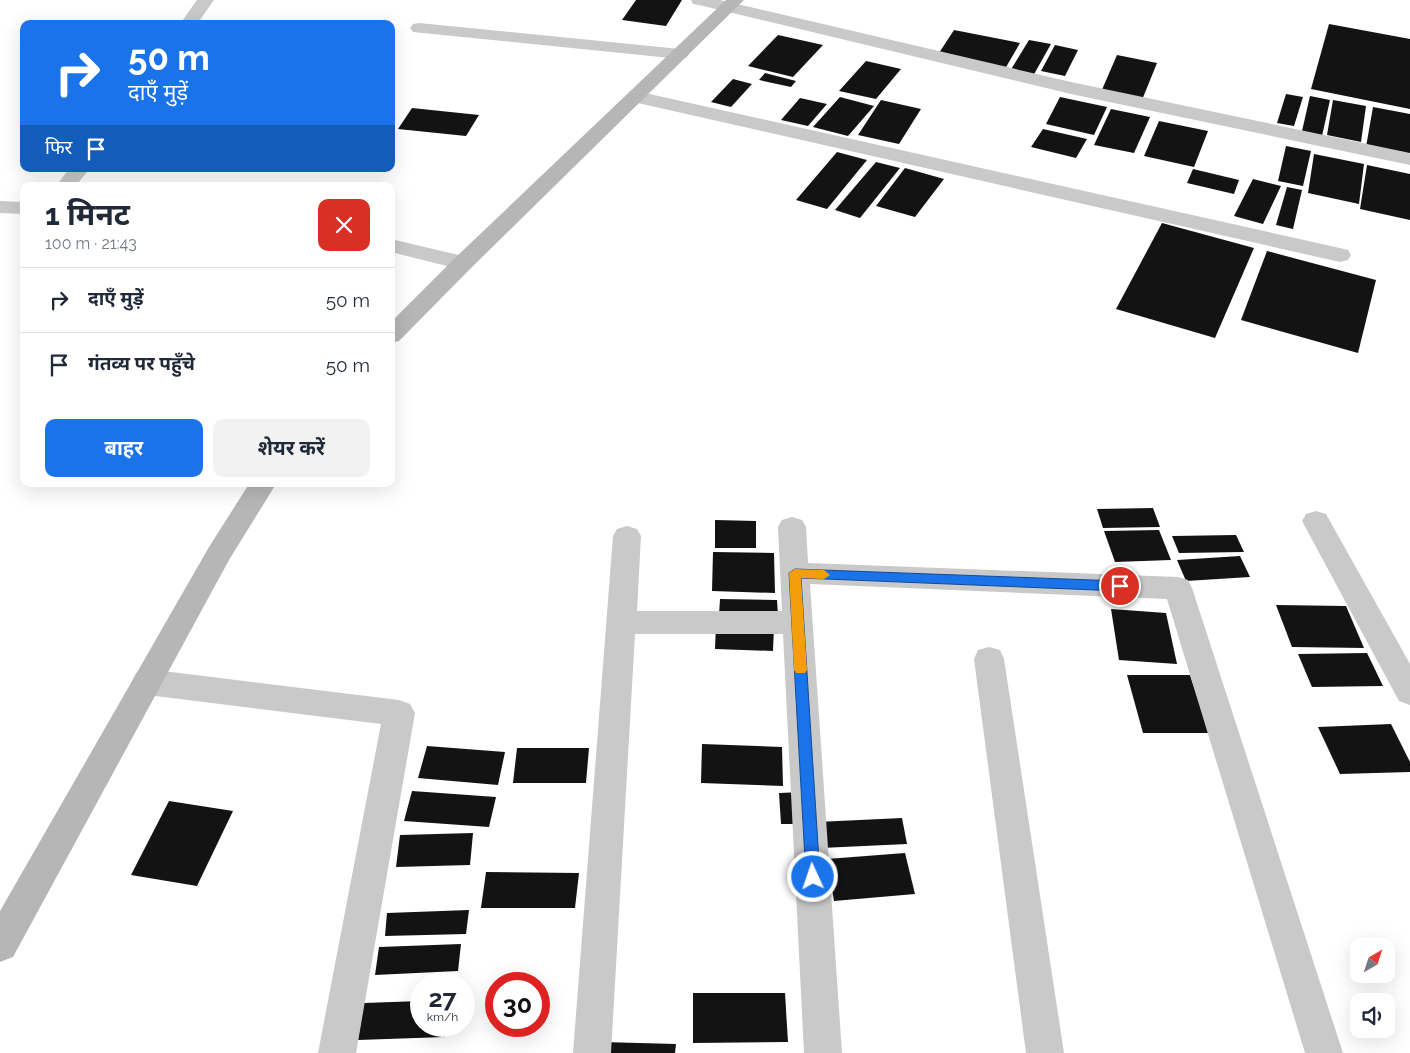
<!DOCTYPE html>
<html lang="hi">
<head>
<meta charset="utf-8">
<style>
	:root { --surface:#fff; --page:#f2f2f3; --text:#1f2937; --muted:#747a83; --line:#e0e1e3; --accent:#1a73e8 }
	body { margin:0; font-family:Raleway,"Noto Sans Devanagari",sans-serif; background:var(--page); color:var(--text); height:100vh; display:flex; flex-direction:column; font-size:19px; white-space:nowrap }
	* { box-sizing:border-box; margin:0 }
	p { font-size:16px; color:var(--muted) }
	.icon { flex:none; width:28px; height:28px; fill:none; stroke:currentColor; stroke-width:2; stroke-linecap:round; stroke-linejoin:round }
	.map { position:relative; flex:1; overflow:hidden }
	.drawer { position:absolute; left:20px; top:182px; width:375px; height:305px; display:flex; flex-direction:column; background:var(--surface); border-radius:10px; box-shadow:0 5px 20px #0002 }
	.drawer>* { flex:none }
	.guide { position:absolute; left:20px; top:20px; width:375px; height:152px; border-radius:10px; box-shadow:0 5px 20px #0002; background:#1a73e8; color:#fff; overflow:hidden }
	.needle { width:32px; rotate:39deg }
	.fabs { position:absolute; left:1350px; top:938px; display:grid; gap:10px }
	.fabs a { display:grid; place-items:center; width:45px; height:45px; border-radius:10px; background:var(--surface); box-shadow:0 5px 20px #0002; font-size:25px }
	.speed { position:absolute; left:410px; top:972px; display:flex; gap:10px; font-size:25px; font-weight:700; text-align:center }
	.speed>* { display:grid; place-content:center; width:65px; height:65px; border-radius:50%; background:var(--surface); box-shadow:0 5px 20px #0002; line-height:1 }
	.speed small { font-size:12px; font-weight:400 }
	.speed .limit { border:8px solid #d22; background:#fff; color:#111 }
	.pin { position:absolute; display:grid; place-items:center; width:42px; height:42px; color:#fff; margin:-21px; border:2px solid #fff; border-radius:50%; box-shadow:0 1px 5px #0007 }
	.me { position:absolute; width:55px; margin:-28px; rotate:357deg; stroke-linejoin:round; filter:drop-shadow(0 0 4px #0008) }
	.turn { display:flex; align-items:center; gap:18px; height:105px; padding:0 25px; font-size:22px }
	.turn .icon { width:65px; height:65px; stroke-width:2.5 }
	.turn b { display:block; font-size:35px; line-height:42px }
	.then { display:flex; align-items:center; height:48px; padding:0 25px; background:#0003; gap:10px; font-size:19px }
	.round { display:grid; place-items:center; flex:none; width:52px; height:52px; border-radius:10px; background:var(--page) }
	.overview { display:flex; align-items:center; justify-content:space-between; height:85px; padding:0 25px }
	h1 { font-size:30px; font-weight:700; line-height:38px }
	.action { display:flex; gap:10px; margin-top:auto; padding:10px 25px }
	.action a { flex:1; height:58px; border-radius:10px; background:var(--accent); color:#fff; font-size:20px; font-weight:700; line-height:58px; text-align:center }
	.action a+a { background:var(--page); color:var(--text) }
	ul { padding:0; list-style:none }
	li { display:flex; align-items:center; gap:15px; height:65px; padding:0 25px; border-top:1px solid var(--line) }
	li div { flex:1 }
	li b { display:block; font-size:19px }
	li em { font-style:normal }
	.map>svg:first-child { display:block }
	.building { fill:#131313 }
	.lines { fill:none; stroke-linecap:round; stroke-linejoin:round }
	.street { fill:#c9c9c9; fill-rule:evenodd }
	.secondary { fill:#b6b6b6; fill-rule:evenodd }
	.route { fill:#1a73e8; stroke:#114b97 }
	.slow { fill:#f59e0b }
</style>
</head>
<body>
<div class="map">
<svg width="1410" height="1053" viewBox="0 0 1410 1053">
	<rect width="100%" height="100%" fill="#fff"/>
	<g class="building">
		<path d="M636 0H682L666 26 622 20Z"/>
		<path d="M1329 24 1410 39V109L1311 89Z"/>
		<path d="M954 30 1020 43 1005 69 937 56Z"/>
		<path d="M778 35 823 45 793 77 748 66Z"/>
		<path d="M1029 40 1051 44 1033 76 1010 71Z"/>
		<path d="M1055 45 1078 50 1065 76 1041 71Z"/>
		<path d="M1117 55 1157 63 1142 100 1101 92Z"/>
		<path d="M866 61 901 69 876 99 839 91Z"/>
		<path d="M765 73 796 81 791 87 759 80Z"/>
		<path d="M733 79 752 84 731 107 711 102Z"/>
		<path d="M1286 94 1303 97 1294 126 1277 123Z"/>
		<path d="M1310 96 1330 100 1322 136 1302 131Z"/>
		<path d="M840 97 874 106 848 136 813 127Z"/>
		<path d="M1060 97 1107 107 1094 135 1046 124Z"/>
		<path d="M800 98 827 104 808 126 781 120Z"/>
		<path d="M881 100 921 109 899 144 858 135Z"/>
		<path d="M1333 100 1366 106 1361 142 1327 135Z"/>
		<path d="M1373 107 1410 114V156L1366 147Z"/>
		<path d="M412 108 479 115 466 136 398 129Z"/>
		<path d="M1111 109 1150 117 1134 153 1094 145Z"/>
		<path d="M1159 121 1208 131 1194 167 1144 156Z"/>
		<path d="M1043 129 1087 139 1076 158 1031 147Z"/>
		<path d="M1286 146 1311 151 1303 186 1278 181Z"/>
		<path d="M837 152 867 160 827 209 796 200Z"/>
		<path d="M1314 154 1364 164 1359 204 1308 193Z"/>
		<path d="M876 162 900 168 860 218 835 210Z"/>
		<path d="M1367 165 1410 174V220L1360 209Z"/>
		<path d="M905 168 944 179 915 217 876 206Z"/>
		<path d="M1193 169 1239 180 1234 194 1187 183Z"/>
		<path d="M1253 179 1281 186 1263 224 1234 216Z"/>
		<path d="M1287 187 1302 190 1293 229 1276 225Z"/>
		<path d="M1162 223 1254 248 1215 338 1116 309Z"/>
		<path d="M1267 251 1376 280 1358 353 1241 320Z"/>
		<path d="M1153 508 1160 527 1103 528 1097 509Z"/>
		<path d="M715 520 756 521V548H715Z"/>
		<path d="M1159 530 1171 560 1115 562 1104 531Z"/>
		<path d="M1236 535 1244 552 1179 553 1172 536Z"/>
		<path d="M713 552 774 553 775 593 712 591Z"/>
		<path d="M1240 556 1250 577 1186 581 1177 560Z"/>
		<path d="M720 599 777 600 778 616 719 615Z"/>
		<path d="M1276 605 1346 606 1364 648 1292 647Z"/>
		<path d="M1111 609 1166 613 1177 664 1119 660Z"/>
		<path d="M716 625 774 627 773 651 715 649Z"/>
		<path d="M1367 653 1383 686 1312 687 1298 654Z"/>
		<path d="M1127 675H1190L1209 733H1143Z"/>
		<path d="M1391 724 1410 762V772L1340 774 1318 727Z"/>
		<path d="M702 744 782 747 783 786 701 783Z"/>
		<path d="M427 746 505 752 498 785 418 778Z"/>
		<path d="M517 748H589L586 783H513Z"/>
		<path d="M412 791 496 797 489 827 404 821Z"/>
		<path d="M803 792 806 824H781L779 793Z"/>
		<path d="M169 801 233 811 197 886 131 875Z"/>
		<path d="M902 818 907 844 821 848 817 822Z"/>
		<path d="M473 833 470 865 396 867 400 835Z"/>
		<path d="M905 853 915 894 834 901 827 859Z"/>
		<path d="M486 872 579 873 575 908H481Z"/>
		<path d="M469 910 466 934 385 936 387 913Z"/>
		<path d="M461 944 458 971 375 975 379 947Z"/>
		<path d="M693 993H785L788 1042 693 1043Z"/>
		<path d="M421 1001V1026H446L445 1037 358 1040 364 1003Z"/>
		<path d="M602 1042 676 1044 675 1053H600Z"/>
	</g>
	<g class="lines">
		<g class="street">
			<path d="M197 0H214L197 24H180Z"/>
			<path d="M691 0H720L1071 82 1410 153V165L1071 94 699 5 693 4Z"/>
			<path d="M419 23 680 49 686 50 689 54 686 58 680 59 413 32 410 28 413 24Z"/>
			<path d="M636 91 1340 248 1348 250 1351 255 1348 260 1340 262 629 101 627 97 629 93Z"/>
			<path d="M69 169H89L76 186H56Z"/>
			<path d="M0 201 24 202V214L0 213Z"/>
			<path d="M391 239 471 258 474 263 471 268 463 270 391 252Z"/>
			<path d="M1316 511 1326 514 1410 664V705L1399 701 1302 521 1306 514Z"/>
			<path d="M792 517 802 520 806 527 808 563 1178 577 1188 580 1192 588 1343 1053H1305L1167 599 810 584 842 1053H804L783 634H635L611 1053H573L613 536 617 529 627 526 637 529 641 536 637 611H782L778 527 782 520Z"/>
			<path d="M989 647 1000 650 1004 659 1064 1053H1026L974 659 978 650Z"/>
			<path d="M147 669 399 700 410 704 415 713 356 1053H318L381 724 147 695 136 691 132 682 136 673Z"/>
		</g>
		<g class="secondary">
			<path d="M726 0H744L471 268 399 341 391 343V322L455 258Z"/>
			<path d="M249 484H276L229 560 13 957 0 962V911L209 547Z"/>
		</g>
	</g>
	<path class="route" d="M795 569 1120 581 1126 586 1120 591 801 578 820 877 818 882 813 883 808 882 806 877 789 573Z"/>
	<path class="slow" d="M795 569 824 570 830 575 824 579 801 578 807 670 805 673H796L794 670 789 573Z"/>
</svg>
<div class="fabs">
<a><svg class="needle" viewBox="-14 -14 28 28"><path d="M0-13l5 13h-10z" fill="#e53935"/><path d="M0 13l5-13h-10z" fill="#747a83"/></svg></a>
<a><svg class="icon" aria-label="sound" viewBox="0 0 24 24"><path d="M4 9h4l5-4v14l-5-4H4zM17 9q2 3 0 6"/></svg></a>
</div>
<div class="speed"><div>27<small>km/h</small></div><div class="limit">30</div></div>
<div class="pin" style="left:1120px;top:586px;background:#d93025"><svg class="icon" aria-label="arrive" viewBox="0 0 24 24"><path d="M6 21V4h12l-3 4 3 4H6"/></svg></div>
<svg class="me" style="left:813px;top:877px" viewBox="-20 -20 40 40"><circle r="17" fill="#1a73e8" stroke="#fff" stroke-width="3"/><path d="M0-11L8 9 0 5-8 9z" fill="#fff"/></svg>
<div class="guide">
<div class="turn"><svg class="icon" aria-label="right" viewBox="0 0 24 24"><path d="M7 20v-9h11M14 6l5 5-5 5"/></svg><div><b>50 m</b>दाएँ मुड़ें</div></div>
<div class="then">फिर<svg class="icon" aria-label="arrive" viewBox="0 0 24 24"><path d="M6 21V4h12l-3 4 3 4H6"/></svg></div>
</div>
<section class="drawer">
<div class="overview"><div><h1>1 मिनट</h1><p>100 m · 21:43</p></div><a class="round" style="background:#d93025;color:#fff"><svg class="icon" aria-label="close" viewBox="0 0 24 24"><path d="M6 6l12 12M18 6L6 18"/></svg></a></div>
<ul>
<li><svg class="icon" aria-label="right" viewBox="0 0 24 24"><path d="M7 20v-9h11M14 6l5 5-5 5"/></svg><div><b>दाएँ मुड़ें</b></div><em>50 m</em></li>
<li><svg class="icon" aria-label="arrive" viewBox="0 0 24 24"><path d="M6 21V4h12l-3 4 3 4H6"/></svg><div><b>गंतव्य पर पहुँचे</b></div><em>50 m</em></li>
</ul>
<div class="action"><a>बाहर</a><a>शेयर करें</a></div>
</section>
</div>
</body>
</html>
